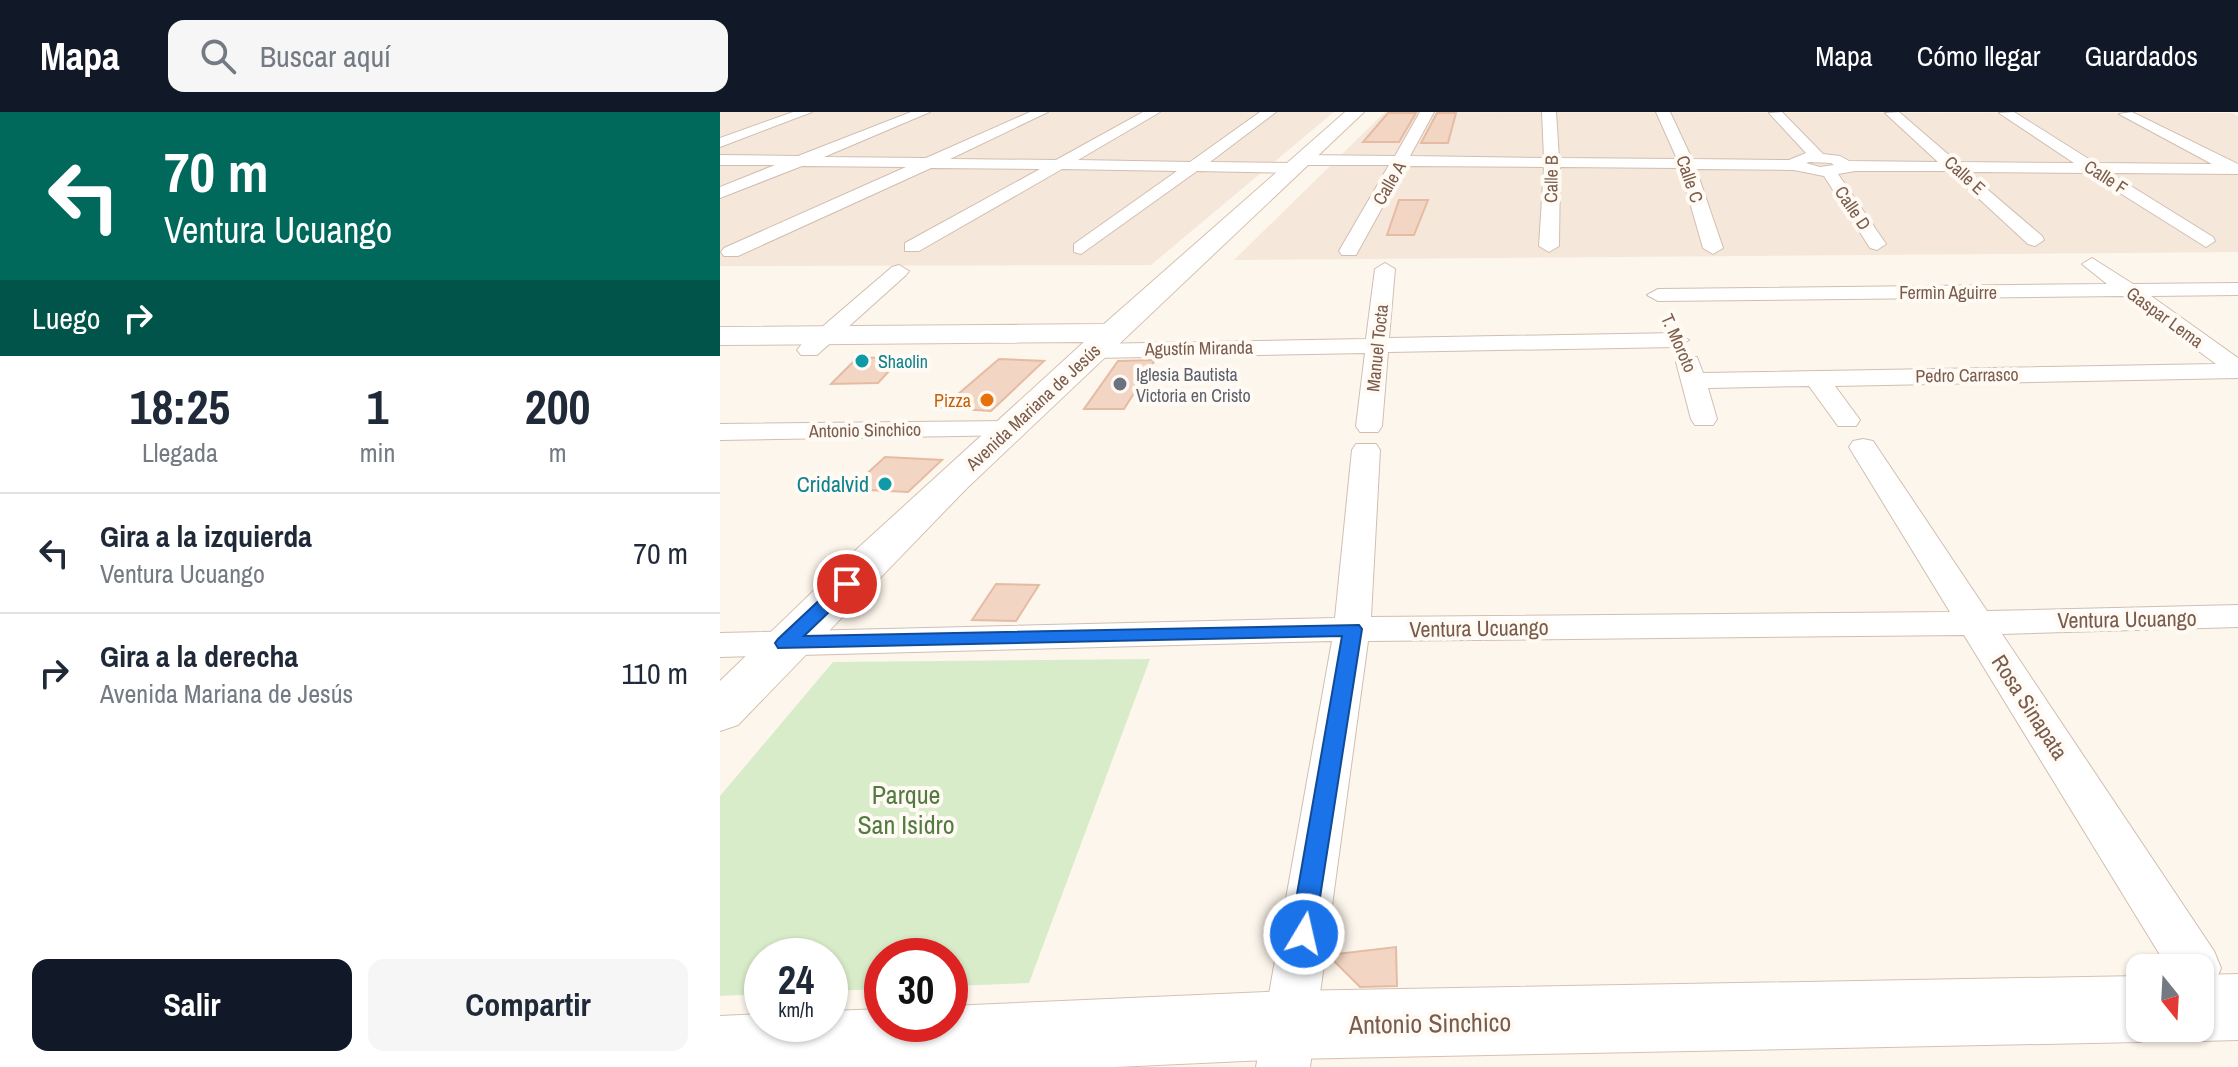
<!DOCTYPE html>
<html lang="es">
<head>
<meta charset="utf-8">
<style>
	:root { --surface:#fff; --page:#f6f6f7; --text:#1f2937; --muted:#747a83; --line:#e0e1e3; --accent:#111827 }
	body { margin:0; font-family:"Archivo Narrow",sans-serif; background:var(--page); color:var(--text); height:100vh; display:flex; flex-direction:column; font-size:30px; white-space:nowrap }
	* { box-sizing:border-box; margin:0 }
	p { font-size:26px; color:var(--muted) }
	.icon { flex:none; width:44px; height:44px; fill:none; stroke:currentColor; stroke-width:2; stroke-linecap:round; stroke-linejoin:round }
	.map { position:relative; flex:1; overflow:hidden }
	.panel { display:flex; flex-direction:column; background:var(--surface); width:720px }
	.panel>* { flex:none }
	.top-card { background:#00695c; color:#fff; overflow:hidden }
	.needle { width:52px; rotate:162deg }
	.fabs { position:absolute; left:1406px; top:842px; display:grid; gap:16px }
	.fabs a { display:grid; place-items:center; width:88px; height:88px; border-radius:16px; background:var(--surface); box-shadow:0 2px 6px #0004; font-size:40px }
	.speed { position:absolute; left:24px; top:826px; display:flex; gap:16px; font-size:40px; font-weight:700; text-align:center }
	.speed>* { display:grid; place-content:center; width:104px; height:104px; border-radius:50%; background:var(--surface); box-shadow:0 2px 6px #0004; line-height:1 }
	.speed small { font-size:20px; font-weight:400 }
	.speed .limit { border:12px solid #d22; background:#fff; color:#111 }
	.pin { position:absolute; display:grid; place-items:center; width:68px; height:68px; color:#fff; margin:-34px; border:4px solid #fff; border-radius:50%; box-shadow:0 2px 8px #0007 }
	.me { position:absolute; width:88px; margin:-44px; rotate:9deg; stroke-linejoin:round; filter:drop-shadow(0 0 6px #0008) }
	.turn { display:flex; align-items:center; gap:28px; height:168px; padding:0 32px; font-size:36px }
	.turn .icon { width:104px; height:104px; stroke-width:2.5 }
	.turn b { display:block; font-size:56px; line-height:68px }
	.then { display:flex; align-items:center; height:76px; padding:0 32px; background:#0003; gap:16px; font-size:30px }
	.eta { display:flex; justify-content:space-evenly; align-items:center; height:136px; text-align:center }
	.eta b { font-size:48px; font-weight:700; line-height:56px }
	.primary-button { display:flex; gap:16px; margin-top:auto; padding:16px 32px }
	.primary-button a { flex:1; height:92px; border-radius:16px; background:var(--accent); color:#fff; font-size:32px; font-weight:700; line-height:92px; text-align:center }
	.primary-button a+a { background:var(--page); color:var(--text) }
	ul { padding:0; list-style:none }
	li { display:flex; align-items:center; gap:24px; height:120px; padding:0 32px; border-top:2px solid var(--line) }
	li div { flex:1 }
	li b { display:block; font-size:30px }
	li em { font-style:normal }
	header { display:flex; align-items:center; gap:48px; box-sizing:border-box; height:112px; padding:0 40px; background:var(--accent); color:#fff }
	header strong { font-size:38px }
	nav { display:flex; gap:44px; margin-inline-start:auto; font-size:28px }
	.search { width:560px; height:72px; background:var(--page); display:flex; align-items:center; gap:20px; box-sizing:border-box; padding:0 28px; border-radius:16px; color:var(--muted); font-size:30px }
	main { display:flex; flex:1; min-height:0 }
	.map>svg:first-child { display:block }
	.residential { fill:#f5e8da }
	.green { fill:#d8ecc9 }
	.building { fill:#f3d5c3; stroke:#e6bba3; stroke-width:2 }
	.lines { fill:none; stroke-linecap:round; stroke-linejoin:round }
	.street-casing { stroke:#d1beb0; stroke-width:2 }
	.secondary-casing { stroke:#d6c0b0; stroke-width:2 }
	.street { fill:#fff; fill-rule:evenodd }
	.secondary { fill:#fff; fill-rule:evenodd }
	.route { fill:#1a73e8; stroke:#114b97; stroke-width:2 }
	.culture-dot { fill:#0f9aa8; stroke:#fffaf3; stroke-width:3 }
	.worship-dot { fill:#6b7280; stroke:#fffaf3; stroke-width:3 }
	.food-dot { fill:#e8710a; stroke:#fffaf3; stroke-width:3 }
	.labels { text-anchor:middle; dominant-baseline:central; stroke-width:8; stroke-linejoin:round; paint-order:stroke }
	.far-street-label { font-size:18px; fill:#7a5c4d; stroke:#fffaf3 }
	.far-culture-label { font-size:18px; fill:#0d838f; stroke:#fffaf3; text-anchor:start }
	.far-worship-label { font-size:18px; fill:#5b616d; stroke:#fffaf3; text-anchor:start }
	.far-food-label { font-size:18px; fill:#c56008; stroke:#fffaf3; text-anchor:end }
	.culture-label { font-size:22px; fill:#0d838f; stroke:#fffaf3; text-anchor:end }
	.street-label { font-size:22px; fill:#7a5c4d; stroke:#fffaf3 }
	.near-park-label { font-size:26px; fill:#537a41; stroke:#fffaf3 }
	.near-street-label { font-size:26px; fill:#7a5c4d; stroke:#fffaf3 }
</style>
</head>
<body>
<header>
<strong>Mapa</strong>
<div class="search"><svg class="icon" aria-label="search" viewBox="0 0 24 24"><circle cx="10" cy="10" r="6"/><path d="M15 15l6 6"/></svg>Buscar aquí</div>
<nav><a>Mapa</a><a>Cómo llegar</a><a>Guardados</a></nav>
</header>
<main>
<section class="panel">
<div class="top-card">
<div class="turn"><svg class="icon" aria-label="left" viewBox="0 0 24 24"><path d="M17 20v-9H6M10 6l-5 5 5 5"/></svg><div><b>70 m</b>Ventura Ucuango</div></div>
<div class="then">Luego<svg class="icon" aria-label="right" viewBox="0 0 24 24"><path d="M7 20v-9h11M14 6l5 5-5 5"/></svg></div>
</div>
<div class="eta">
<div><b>18:25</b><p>Llegada</p></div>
<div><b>1</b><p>min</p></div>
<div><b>200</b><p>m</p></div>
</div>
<ul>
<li><svg class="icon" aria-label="left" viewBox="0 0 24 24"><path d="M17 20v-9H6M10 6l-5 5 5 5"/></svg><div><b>Gira a la izquierda</b><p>Ventura Ucuango</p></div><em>70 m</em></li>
<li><svg class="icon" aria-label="right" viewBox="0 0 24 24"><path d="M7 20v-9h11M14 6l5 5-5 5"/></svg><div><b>Gira a la derecha</b><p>Avenida Mariana de Jesús</p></div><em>110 m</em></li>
</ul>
<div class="primary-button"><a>Salir</a><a>Compartir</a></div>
</section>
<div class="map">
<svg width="1518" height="955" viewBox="0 0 1518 955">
	<rect width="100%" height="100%" fill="#fdf6ec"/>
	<g class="residential">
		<path d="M0 0H614L431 153 0 154Z"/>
		<path d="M665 0 1512 1 1518 4V140L514 148Z"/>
	</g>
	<path class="green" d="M430 547 309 871 230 874V844H162V877L110 879V844H42V882L0 884V684L113 550Z"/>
	<g class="building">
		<path d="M668 1H696L679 30H643Z"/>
		<path d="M717 1H736L728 31H701Z"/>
		<path d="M679 88H708L694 123H667Z"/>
		<path d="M182 245 158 271 111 272 137 246Z"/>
		<path d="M279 247 324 249 271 299 222 296Z"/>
		<path d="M435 248 404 297H364L398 249Z"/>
		<path d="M165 345 222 348 188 380 130 377Z"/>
		<path d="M276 472 319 473 296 509 252 508Z"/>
		<path d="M676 835 677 874 640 875 608 843Z"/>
	</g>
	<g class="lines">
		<g class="street-casing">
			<g id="street">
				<path d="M73 0H92L0 35V26Z"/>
				<path d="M191 0H210L104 45 206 46 310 0H328L230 47 336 48 423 0H440L358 48 470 50 540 0H556L490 50 574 51 582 56 574 61 477 59 361 142 354 140V132L457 59 342 57 199 139H185V131L320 57 211 56 18 144H4L1 140 4 136 186 55 82 54 0 86V75L55 53H0V43L78 44Z"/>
				<path d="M700 0H714L690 44 824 46 822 0H836L839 46 957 47 936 0H950L972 47 1069 48 1086 41 1049 1 1062 0 1103 42 1120 44 1129 49 1218 50 1165 1 1179 0 1237 50 1354 51 1279 1 1294 0 1375 51 1492 52 1399 2 1412 0 1518 52V62L1390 61 1493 125 1495 129 1486 135 1368 61 1247 60 1322 124 1324 128 1315 134 1308 132 1229 59H1135L1118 62 1166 132 1157 138 1150 136 1104 64 1074 58 976 57 1003 136 993 142 983 136 960 56 840 55 839 134 829 140 819 134 824 55 685 54 636 143H622L619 139 669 53H582L574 48 582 43 675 44ZM1089 50 1111 51 1114 53 1100 55 1086 51Z"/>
				<path d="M1372 146 1413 172 1518 171V183L1431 184 1518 246V266L1115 274 1140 308 1136 314H1118L1089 274 988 276 997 307 993 313H975L971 307 956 250 959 245H977L983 261 1496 252 1404 184 938 189 927 183 938 177 1387 172 1362 152Z"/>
				<path d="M665 151 675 157 669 226 957 221 969 228 957 235 668 240 662 314 658 320H640L636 314 645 241 372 246 360 239 372 232 646 227 655 157Z"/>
				<path d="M179 153 189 159 186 163 97 243H81L77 238 81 233 172 155Z"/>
				<path d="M289 309 299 311 302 317 299 323 0 328V312Z"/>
				<path d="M1143 327 1153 329 1267 499 1518 493V515L1282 522 1494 839 1501 856 1494 873 1480 878V856H1448L1244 523 648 529 590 955H536L612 529 0 545V521L615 506 632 338 636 332H656L660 338 651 505 1230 500 1129 335 1133 329Z"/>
			</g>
		</g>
		<g class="secondary-casing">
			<g id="secondary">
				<path d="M625 0H644L246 377 18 613 0 619V569L138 436 364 230 0 233V215L384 212Z"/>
				<path d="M1518 862V928L1480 929 1456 919 1455 916H1480V863Z"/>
				<path d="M1420 864V916H1446L1444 920 1420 930 569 947 395 955H0V904L42 902V912H110V899L162 897V912H230V894L569 879Z"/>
			</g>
		</g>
		<use href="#street" class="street"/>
		<use href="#secondary" class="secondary"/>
	</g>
	<path class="route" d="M127 466 136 472 134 476 84 524 639 513 642 517 593 830 584 834 574 830 570 822 622 524 58 536 55 531 58 527 121 468Z"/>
	<g class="culture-dot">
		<circle cx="142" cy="249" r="8"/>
		<circle cx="165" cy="372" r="8"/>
	</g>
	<circle class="worship-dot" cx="400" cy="272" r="8"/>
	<circle class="food-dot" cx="267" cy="288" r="8"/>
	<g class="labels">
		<g class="far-street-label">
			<text transform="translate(1245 63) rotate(42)">Calle E</text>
			<text transform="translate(1386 65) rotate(33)">Calle F</text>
			<text transform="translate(831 67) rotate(-89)">Calle B</text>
			<text transform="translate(970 67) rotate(71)">Calle C</text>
			<text transform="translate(669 71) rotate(-60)">Calle A</text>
			<text transform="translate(1133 96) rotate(56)">Calle D</text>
			<text x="1228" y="180">Fermìn Aguirre</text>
			<text transform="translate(1445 205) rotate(36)">Gaspar Lema</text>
			<text transform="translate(959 231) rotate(66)">T. Moroto</text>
			<text transform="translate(479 236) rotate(-1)">Agustín Miranda</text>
			<text transform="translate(657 236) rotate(-84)">Manuel Tocta</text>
			<text transform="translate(1247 263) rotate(-1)">Pedro Carrasco</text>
			<text transform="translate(313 295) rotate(-43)">Avenida Mariana de Jesús</text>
			<text transform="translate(145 318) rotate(-1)">Antonio Sinchico</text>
		</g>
		<g class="far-culture-label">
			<text x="158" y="249">Shaolin</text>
		</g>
		<g class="far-worship-label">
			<text x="416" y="262">Iglesia Bautista<tspan x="416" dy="21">Victoria en Cristo</tspan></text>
		</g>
		<g class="far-food-label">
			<text x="251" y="288">Pizza</text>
		</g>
		<g class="culture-label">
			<text x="149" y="372">Cridalvid</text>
		</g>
		<g class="street-label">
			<text transform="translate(1407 507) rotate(-1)">Ventura Ucuango</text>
			<text transform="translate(759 516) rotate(-1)">Ventura Ucuango</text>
			<text transform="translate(1310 595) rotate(57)">Rosa Sinapata</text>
		</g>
		<g class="near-park-label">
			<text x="186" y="682">Parque<tspan x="186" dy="30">San Isidro</tspan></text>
		</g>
		<g class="near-street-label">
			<text transform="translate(710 911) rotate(-1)">Antonio Sinchico</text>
		</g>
	</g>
</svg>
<div class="fabs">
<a><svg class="needle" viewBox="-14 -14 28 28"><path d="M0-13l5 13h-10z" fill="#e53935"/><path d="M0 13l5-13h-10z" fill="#747a83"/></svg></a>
</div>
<div class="speed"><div>24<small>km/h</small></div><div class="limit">30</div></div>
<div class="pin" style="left:127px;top:472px;background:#d93025"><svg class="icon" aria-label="arrive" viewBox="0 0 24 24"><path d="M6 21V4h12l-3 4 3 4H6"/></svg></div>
<svg class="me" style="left:584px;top:822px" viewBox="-20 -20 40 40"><circle r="17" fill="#1a73e8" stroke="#fff" stroke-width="3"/><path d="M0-11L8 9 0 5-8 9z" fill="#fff"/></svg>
</div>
</main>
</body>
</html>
